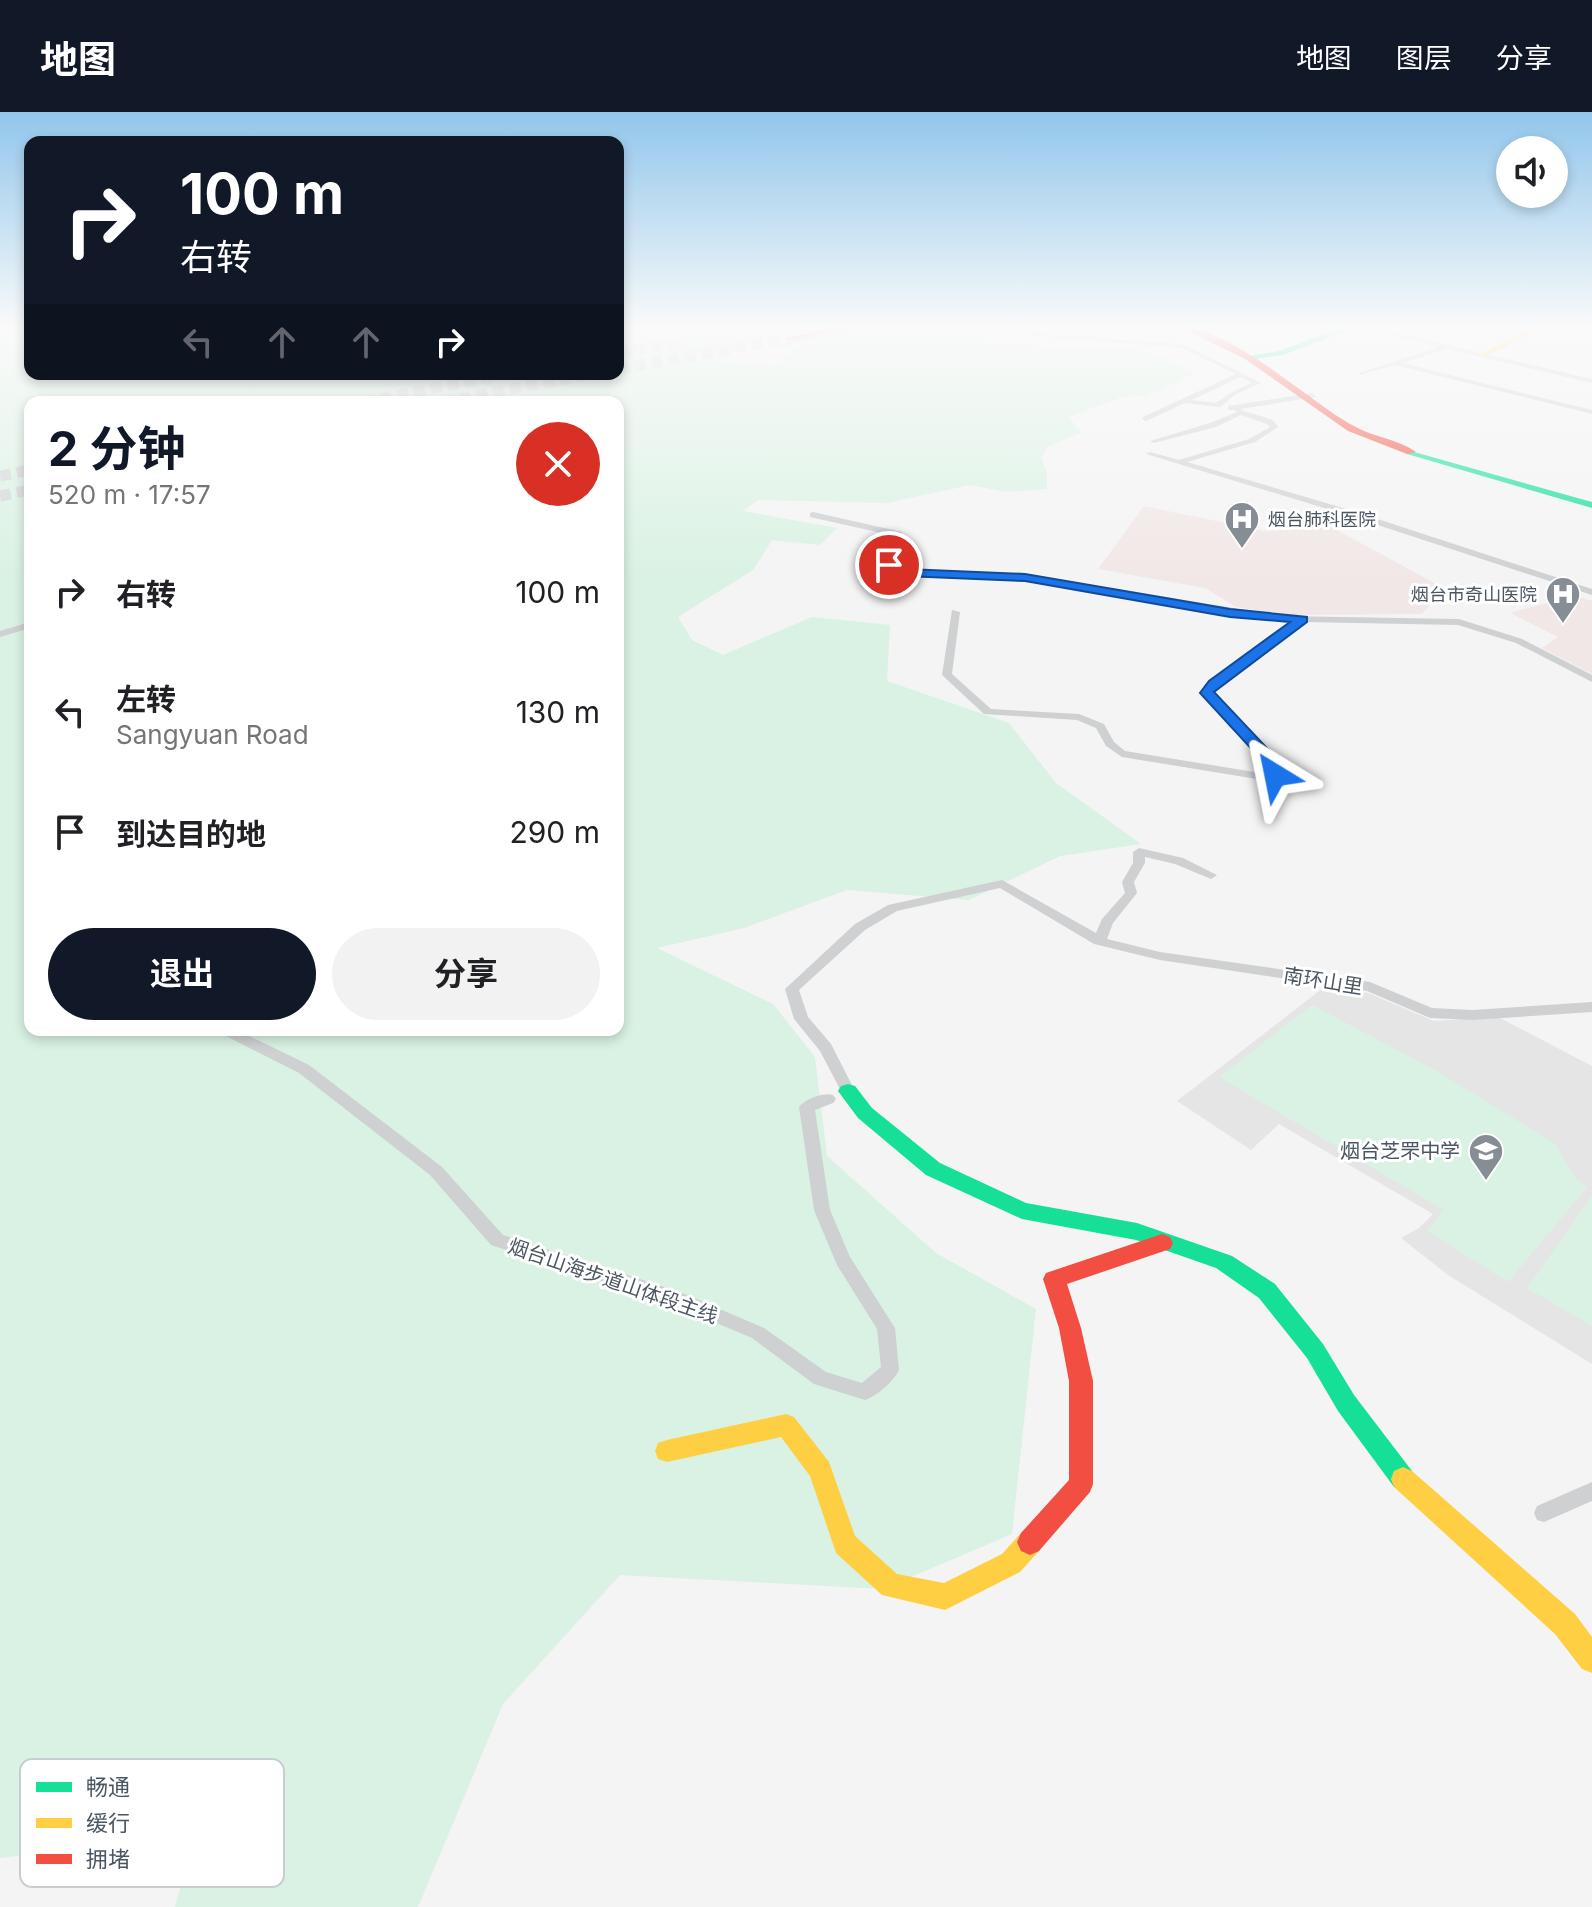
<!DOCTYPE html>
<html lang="zh">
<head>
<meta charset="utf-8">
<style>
	:root { --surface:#fff; --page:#f2f2f2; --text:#202124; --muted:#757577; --accent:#111827 }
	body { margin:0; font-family:Inter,"Noto Sans SC",sans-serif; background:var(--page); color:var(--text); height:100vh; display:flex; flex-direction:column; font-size:30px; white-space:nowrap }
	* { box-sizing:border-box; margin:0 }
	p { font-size:26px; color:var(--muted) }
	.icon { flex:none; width:44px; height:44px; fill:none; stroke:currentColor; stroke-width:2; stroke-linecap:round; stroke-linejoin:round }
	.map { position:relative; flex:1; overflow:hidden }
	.drawer { position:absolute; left:24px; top:284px; width:600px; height:640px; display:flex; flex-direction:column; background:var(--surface); border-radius:16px; box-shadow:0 4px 12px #0003 }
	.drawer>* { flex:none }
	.hud { position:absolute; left:24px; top:24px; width:600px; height:244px; border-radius:16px; box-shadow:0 4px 12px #0003; background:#111827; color:#fff; overflow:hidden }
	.controls { position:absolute; left:1496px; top:24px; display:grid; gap:16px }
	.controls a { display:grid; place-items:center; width:72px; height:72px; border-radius:50%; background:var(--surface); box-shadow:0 4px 12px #0003; font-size:40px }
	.pin { position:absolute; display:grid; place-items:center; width:68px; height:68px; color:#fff; margin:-34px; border:4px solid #fff; border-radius:50%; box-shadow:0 2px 8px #0007 }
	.me { position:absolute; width:88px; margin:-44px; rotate:325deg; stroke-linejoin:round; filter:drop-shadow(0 0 6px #0008) }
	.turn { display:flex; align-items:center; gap:28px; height:168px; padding:0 24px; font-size:36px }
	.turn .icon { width:104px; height:104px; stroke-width:2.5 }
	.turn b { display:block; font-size:56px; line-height:68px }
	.lanes { display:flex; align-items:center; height:76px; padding:0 24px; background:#0003; justify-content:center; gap:40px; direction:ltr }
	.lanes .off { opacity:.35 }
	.round { display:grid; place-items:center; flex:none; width:84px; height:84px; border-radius:42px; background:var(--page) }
	.summary { display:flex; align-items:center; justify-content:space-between; height:136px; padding:0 24px }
	h1 { font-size:48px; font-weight:700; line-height:60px; color:var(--accent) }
	.button { display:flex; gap:16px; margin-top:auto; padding:16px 24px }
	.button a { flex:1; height:92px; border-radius:48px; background:var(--accent); color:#fff; font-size:32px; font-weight:700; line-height:92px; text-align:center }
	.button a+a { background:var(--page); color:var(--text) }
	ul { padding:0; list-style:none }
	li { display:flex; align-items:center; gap:24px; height:120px; padding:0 24px }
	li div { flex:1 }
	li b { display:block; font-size:30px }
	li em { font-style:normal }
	header { display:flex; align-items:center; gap:48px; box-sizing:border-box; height:112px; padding:0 40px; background:var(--accent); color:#fff }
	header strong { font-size:38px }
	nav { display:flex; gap:44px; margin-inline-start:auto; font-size:28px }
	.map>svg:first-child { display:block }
	.education { fill:#e6e5e6 }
	.medical { fill:#f1e7e6 }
	.green { fill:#d9f2e3; fill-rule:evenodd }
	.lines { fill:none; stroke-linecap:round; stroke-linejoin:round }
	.primary-tunnel { stroke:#d2d4d7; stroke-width:11; stroke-dasharray:11 6; stroke-linecap:butt }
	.street { fill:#ced0d2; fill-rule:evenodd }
	.fast { fill:#16e098; fill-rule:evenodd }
	.slow { fill:#ffcf43; fill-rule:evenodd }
	.jam { fill:#f24e42; fill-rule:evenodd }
	.route { fill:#1a73e8; stroke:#114b97; stroke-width:2 }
	.labels { text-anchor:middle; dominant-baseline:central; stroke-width:6; stroke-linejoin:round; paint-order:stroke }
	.far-poi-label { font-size:18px; fill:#4a5661; stroke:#fff; text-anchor:start }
	.street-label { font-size:20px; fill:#4a5661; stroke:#fff }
	.poi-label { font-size:20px; fill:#4a5661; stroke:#fff; text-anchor:end }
	.key { fill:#fff; stroke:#c9ccd0; stroke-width:2 }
	.key-label { font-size:22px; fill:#4a5661 }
</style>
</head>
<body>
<header>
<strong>地图</strong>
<nav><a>地图</a><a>图层</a><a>分享</a></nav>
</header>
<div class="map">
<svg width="1592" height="1795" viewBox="0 0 1592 1795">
	<rect width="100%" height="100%" fill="#f4f4f4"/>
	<path class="education" d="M1323 876 1368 881 1434 909 1498 905 1592 954V1252L1448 1163 1401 1126 1419 1116 1433 1102 1279 1012 1251 1038 1177 989Z"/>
	<g class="medical">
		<path d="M1144 394 1264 419 1331 415 1444 476 1422 502 1288 503 1236 495 1205 476 1098 457Z"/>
		<path d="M1564 480 1592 489V562L1542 536 1558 525 1510 501 1561 487Z"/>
	</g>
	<g class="green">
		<path d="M0 217H30V262H618V232C658 229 743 200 775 227L743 232 721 251 776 253 803 229 899 218 920 226 1133 238 1160 244 1196 261 1146 284 1122 285 1069 305 1081 321 1049 334 1041 346 1047 360V377L1006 380 970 373 887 391 758 388 743 399 837 416 820 433 772 428 753 458 678 505 692 528 723 543 812 505 890 513 887 569 1009 611 1056 671 1141 732 1060 744 969 788 847 778 744 816 657 836 773 892 815 945 827 1044 936 1141 1036 1197 1012 1422 883 1477 620 1463 503 1592 418 1795H175L194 1725 0 1746ZM30 290H618V918H30Z"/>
		<path d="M1312 893 1435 958 1555 1032 1575 1066 1587 1075 1508 1170 1427 1119 1444 1098 1219 965Z"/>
		<path d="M1592 1084V1214L1527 1176Z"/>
	</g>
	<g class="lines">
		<g class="primary-tunnel">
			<path d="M618 241 684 230"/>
			<path d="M618 257 790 226"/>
			<path d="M364 290 505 262"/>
			<path d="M443 290 590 262"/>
			<path d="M0 364 30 358"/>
			<path d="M0 384 30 378"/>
		</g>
		<g class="street">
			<path d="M863 217H882L798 230 783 236 780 234 797 226Z"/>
			<path d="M951 217H982L1183 232 1261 271 1236 282 1220 295 1185 291 1146 309 1142 307 1143 305 1236 262 1182 236ZM1240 265 1252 271 1232 280 1216 291 1192 288Z"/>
			<path d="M1368 217H1380L1592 267V271L1447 237 1402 251 1592 298V302L1395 253 1359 263V261L1439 235Z"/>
			<path d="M1313 281 1316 285 1241 297 1244 299 1273 308 1278 315 1255 330 1187 350 1350 398 1592 477V483L1344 402 1146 342 1150 340 1179 348 1249 327 1270 315 1267 312 1241 303 1216 315 1154 331 1150 329 1210 311 1237 300 1235 298H1228V294Z"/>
			<path d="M813 400 902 420 901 446 895 452 906 457 1025 462 1282 504 1459 507 1522 527 1592 563V570L1516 531 1458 513 1304 510 1217 573 1212 581 1280 653 1282 655 1279 665 1269 669 1122 645 1106 634 1096 616 1077 608 984 602 942 563 952 498 960 500 952 562 991 597 1079 602 1104 612 1114 630 1125 639 1267 662 1270 656 1202 581 1209 569 1292 510 1025 468 904 463 885 453 893 445 895 424 810 405V401Z"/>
			<path d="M30 510V516L0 525V519Z"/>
			<path d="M1139 736 1183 746 1217 763 1211 767 1175 752 1145 745V751L1134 770 1137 781 1113 811 1107 827 1160 840 1370 870 1432 896 1472 898 1592 890V900L1472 908 1430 906 1367 879 1160 848 1094 832 1000 776 897 799 865 818 799 878 808 905 831 932 855 979 853 983H843L820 939 794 907 785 877 855 812 888 793 1002 768 1096 821 1102 807 1125 781 1122 770 1133 751V740Z"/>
			<path d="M218 918H237L309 953 442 1055 503 1123 680 1180 764 1216 826 1260 862 1271 881 1255 877 1217 837 1153 814 1098 799 995C805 987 824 980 833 983L836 987 833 991 815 998 830 1098 850 1145 895 1216 899 1258C893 1270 877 1284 865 1288L814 1272 752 1226 669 1191 491 1133 430 1063 299 961 220 921Z"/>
			<path d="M1592 1370V1389L1544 1410 1537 1408 1534 1401 1537 1394Z"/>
		</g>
		<g class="fast">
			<path d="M1339 217H1351L1283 243 1248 248 1244 245 1279 239Z"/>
			<path d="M1407 338 1592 390V396L1407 342Z"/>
			<path d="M848 972 855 974 872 996 940 1051 1026 1091 1137 1111 1232 1144 1275 1172 1323 1232 1354 1283 1412 1359 1415 1367 1412 1375 1403 1379 1394 1375 1338 1299 1307 1246 1259 1186 1216 1156 1136 1128 1022 1107 926 1063 858 1006 838 979 841 974Z"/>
		</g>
		<g class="slow">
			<path d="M1529 217H1540L1485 245 1478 243Z"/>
			<path d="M786 1302 794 1305 829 1350 855 1424 897 1462 944 1471 1002 1442 1021 1421 1030 1417 1039 1421 1043 1430 1039 1439 1020 1460 945 1498 882 1483 836 1441 810 1364 781 1325 667 1350 658 1347 655 1339 658 1331 667 1328Z"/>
			<path d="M1403 1355 1412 1359 1575 1502 1592 1525V1561L1582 1557 1555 1522 1394 1375 1391 1367 1394 1359Z"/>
		</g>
		<g class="jam">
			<path d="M828 217H848L790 228 786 226Z"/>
			<path d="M1184 217C1234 217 1309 290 1354 314 1373 325 1398 327 1416 340L1407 342 1348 319 1245 247Z"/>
			<path d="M1162 1122 1170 1125 1173 1131 1170 1137 1067 1172 1081 1216 1093 1269V1372L1090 1380 1039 1439 1030 1443 1021 1439 1017 1430 1021 1421 1069 1368V1269L1059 1216 1043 1167 1046 1161Z"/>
		</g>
	</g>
	<linearGradient id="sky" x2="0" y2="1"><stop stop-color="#91c6eb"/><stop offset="0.46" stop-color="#fafafa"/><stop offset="1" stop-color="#fafafa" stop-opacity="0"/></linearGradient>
	<rect width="1592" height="468" fill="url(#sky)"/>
	<path class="route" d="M889 449 906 457 1025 462 1230 497 1307 505V510L1214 580 1282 652 1283 663 1275 667 1270 666 1269 656 1200 581 1209 569 1290 510 1230 505 1025 469 904 464 885 455V451Z"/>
	<defs>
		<g id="hospital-pin" transform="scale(1.8)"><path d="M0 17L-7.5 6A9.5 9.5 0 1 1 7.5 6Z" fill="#868d94" stroke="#fff"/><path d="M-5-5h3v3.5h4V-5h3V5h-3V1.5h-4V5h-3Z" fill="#fff"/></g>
		<g id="school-pin" transform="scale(1.8)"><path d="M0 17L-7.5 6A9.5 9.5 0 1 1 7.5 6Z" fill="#868d94" stroke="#fff"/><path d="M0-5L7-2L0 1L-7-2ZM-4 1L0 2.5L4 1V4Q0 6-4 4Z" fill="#fff"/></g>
	</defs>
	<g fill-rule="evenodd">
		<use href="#hospital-pin" x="1242" y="407"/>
		<use href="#hospital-pin" x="1563" y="482"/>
		<use href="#school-pin" x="1486" y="1039"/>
	</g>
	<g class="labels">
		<g class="far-poi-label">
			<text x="1268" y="407">烟台肺科医院</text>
			<text x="1537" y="482" text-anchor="end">烟台市奇山医院</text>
		</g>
		<g class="street-label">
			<text transform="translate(1323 869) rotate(9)">南环山里</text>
			<text transform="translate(613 1169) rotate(19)">烟台山海步道山体段主线</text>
		</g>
		<g class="poi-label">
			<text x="1460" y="1039">烟台芝罘中学</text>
		</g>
	</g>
	<rect x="20" y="1647" width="264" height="128" rx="12" class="key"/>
	<rect x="36" y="1670" width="36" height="10" fill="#16e098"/>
	<rect x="36" y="1706" width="36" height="10" fill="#ffcf43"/>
	<rect x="36" y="1742" width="36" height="10" fill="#f24e42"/>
	<g class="key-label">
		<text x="86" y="1683">畅通</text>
		<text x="86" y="1719">缓行</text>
		<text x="86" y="1755">拥堵</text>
	</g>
</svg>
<div class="controls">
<a><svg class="icon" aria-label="sound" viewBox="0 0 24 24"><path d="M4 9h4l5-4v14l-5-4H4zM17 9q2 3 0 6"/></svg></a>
</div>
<div class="pin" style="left:889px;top:453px;background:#d93025"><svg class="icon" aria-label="arrive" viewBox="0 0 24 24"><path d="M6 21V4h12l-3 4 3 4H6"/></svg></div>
<svg class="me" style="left:1275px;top:663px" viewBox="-20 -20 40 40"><path d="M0-17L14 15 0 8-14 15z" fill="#1a73e8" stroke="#fff" stroke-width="4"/></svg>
<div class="hud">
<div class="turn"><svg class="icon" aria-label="right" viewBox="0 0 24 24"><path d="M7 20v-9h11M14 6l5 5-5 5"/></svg><div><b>100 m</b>右转</div></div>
<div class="lanes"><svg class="icon off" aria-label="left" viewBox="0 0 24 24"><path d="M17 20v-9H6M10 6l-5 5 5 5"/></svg><svg class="icon off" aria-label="ahead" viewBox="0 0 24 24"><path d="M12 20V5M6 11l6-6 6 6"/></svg><svg class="icon off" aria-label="ahead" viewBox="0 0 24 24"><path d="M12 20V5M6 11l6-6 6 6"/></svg><svg class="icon" aria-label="right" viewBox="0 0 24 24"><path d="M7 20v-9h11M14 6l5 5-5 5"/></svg></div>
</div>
<section class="drawer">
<div class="summary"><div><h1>2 分钟</h1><p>520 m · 17:57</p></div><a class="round" style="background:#d93025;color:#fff"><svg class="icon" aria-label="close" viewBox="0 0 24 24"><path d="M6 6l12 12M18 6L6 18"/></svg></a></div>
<ul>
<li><svg class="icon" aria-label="right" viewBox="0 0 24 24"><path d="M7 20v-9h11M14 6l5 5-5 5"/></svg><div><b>右转</b></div><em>100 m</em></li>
<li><svg class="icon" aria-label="left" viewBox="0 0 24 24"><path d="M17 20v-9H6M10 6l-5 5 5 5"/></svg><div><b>左转</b><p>Sangyuan Road</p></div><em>130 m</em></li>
<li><svg class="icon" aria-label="arrive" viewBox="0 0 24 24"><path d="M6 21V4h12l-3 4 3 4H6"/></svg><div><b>到达目的地</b></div><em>290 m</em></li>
</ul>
<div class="button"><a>退出</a><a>分享</a></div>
</section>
</div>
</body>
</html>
